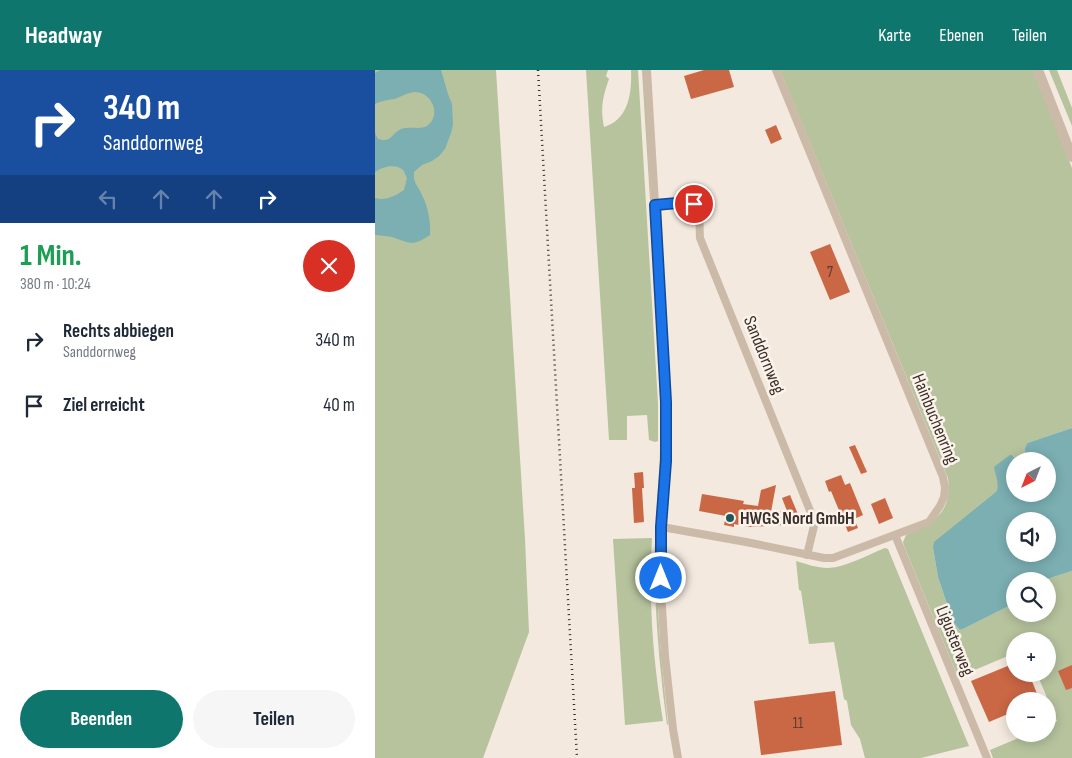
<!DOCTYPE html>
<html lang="de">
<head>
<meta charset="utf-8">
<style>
	:root { --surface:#fff; --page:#f6f6f7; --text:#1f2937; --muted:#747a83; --accent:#0f766e }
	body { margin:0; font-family:"Sofia Sans Condensed",sans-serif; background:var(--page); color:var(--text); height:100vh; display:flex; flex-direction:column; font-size:19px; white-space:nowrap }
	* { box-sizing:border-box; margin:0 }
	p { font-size:16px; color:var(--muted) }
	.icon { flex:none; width:28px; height:28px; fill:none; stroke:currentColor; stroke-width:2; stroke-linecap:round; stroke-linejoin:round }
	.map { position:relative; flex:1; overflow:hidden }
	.details { display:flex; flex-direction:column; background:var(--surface); width:375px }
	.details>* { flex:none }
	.hud { background:#1a4fa0; color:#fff; overflow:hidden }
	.needle { width:32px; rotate:222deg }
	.buttons { position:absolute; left:631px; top:382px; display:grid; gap:10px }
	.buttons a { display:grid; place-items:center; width:50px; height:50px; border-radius:50%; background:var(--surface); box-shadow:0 2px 12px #0003; font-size:25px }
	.pin { position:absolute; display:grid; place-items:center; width:42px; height:42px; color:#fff; margin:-21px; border:2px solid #fff; border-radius:50%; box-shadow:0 1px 5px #0007 }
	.me { position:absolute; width:55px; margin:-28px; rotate:0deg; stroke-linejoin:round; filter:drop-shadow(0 0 4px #0008) }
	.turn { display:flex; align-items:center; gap:18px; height:105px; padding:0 20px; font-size:22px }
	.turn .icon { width:65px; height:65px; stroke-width:2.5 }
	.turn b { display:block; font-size:35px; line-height:42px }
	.lanes { display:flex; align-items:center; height:48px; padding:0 20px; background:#0003; justify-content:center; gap:25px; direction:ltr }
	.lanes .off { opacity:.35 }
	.round { display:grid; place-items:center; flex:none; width:52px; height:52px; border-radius:26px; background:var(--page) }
	.headline { display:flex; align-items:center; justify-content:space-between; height:85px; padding:0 20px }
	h1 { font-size:30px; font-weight:700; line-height:38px; color:#1e9e55 }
	.primary-button { display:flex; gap:10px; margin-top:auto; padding:10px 20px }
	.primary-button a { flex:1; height:58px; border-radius:30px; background:var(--accent); color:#fff; font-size:20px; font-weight:700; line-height:58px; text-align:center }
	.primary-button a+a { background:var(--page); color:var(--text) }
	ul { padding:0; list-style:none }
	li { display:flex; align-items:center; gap:15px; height:65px; padding:0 20px }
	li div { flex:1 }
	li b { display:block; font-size:19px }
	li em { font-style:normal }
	header { display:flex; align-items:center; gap:30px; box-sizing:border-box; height:70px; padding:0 25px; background:var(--accent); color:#fff }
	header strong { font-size:24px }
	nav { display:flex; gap:28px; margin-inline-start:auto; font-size:18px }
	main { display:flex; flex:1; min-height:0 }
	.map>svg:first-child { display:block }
	.green { fill:#b6c39d }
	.water { fill:#7bafb2; fill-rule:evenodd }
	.building { fill:#ca6745 }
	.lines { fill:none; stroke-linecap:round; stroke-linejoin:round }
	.minor { stroke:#ccbaa9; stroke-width:8 }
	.tertiary { stroke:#ccbaa9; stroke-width:10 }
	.rail { stroke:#392e29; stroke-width:2.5; stroke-dasharray:1 4; stroke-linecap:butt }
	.route-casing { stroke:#114b97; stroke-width:12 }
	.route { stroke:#1a73e8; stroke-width:9 }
	.poi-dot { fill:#1d585d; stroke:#fbf3eb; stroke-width:2 }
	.labels { text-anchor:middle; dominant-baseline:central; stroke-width:5; stroke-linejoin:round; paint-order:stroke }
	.number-label { font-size:15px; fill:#5d3c30 }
	.street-label { font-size:18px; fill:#392e29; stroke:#fbf3eb }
	.poi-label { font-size:18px; font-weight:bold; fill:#392e29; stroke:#fbf3eb; text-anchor:start }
</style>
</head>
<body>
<header>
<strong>Headway</strong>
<nav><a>Karte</a><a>Ebenen</a><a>Teilen</a></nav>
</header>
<main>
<section class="details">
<div class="hud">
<div class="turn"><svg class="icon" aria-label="right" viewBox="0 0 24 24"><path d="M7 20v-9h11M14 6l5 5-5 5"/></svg><div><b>340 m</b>Sanddornweg</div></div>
<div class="lanes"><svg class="icon off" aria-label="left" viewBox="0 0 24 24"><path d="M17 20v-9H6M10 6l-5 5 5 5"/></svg><svg class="icon off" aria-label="ahead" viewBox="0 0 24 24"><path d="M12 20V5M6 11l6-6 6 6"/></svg><svg class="icon off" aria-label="ahead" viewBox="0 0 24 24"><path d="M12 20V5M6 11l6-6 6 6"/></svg><svg class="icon" aria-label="right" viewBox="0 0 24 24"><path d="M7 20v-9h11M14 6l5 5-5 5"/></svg></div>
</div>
<div class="headline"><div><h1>1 Min.</h1><p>380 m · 10:24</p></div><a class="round" style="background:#d93025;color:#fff"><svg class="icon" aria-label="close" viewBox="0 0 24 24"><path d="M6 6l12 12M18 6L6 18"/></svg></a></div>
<ul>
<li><svg class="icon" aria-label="right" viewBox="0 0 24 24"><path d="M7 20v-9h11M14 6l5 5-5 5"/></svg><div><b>Rechts abbiegen</b><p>Sanddornweg</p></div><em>340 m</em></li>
<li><svg class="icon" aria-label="arrive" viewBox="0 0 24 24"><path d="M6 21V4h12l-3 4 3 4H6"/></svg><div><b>Ziel erreicht</b></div><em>40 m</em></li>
</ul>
<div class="primary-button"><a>Beenden</a><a>Teilen</a></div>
</section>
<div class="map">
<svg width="697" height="688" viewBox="0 0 697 688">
	<rect width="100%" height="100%" fill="#f3e9de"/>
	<g class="green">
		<path d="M0 0H121L150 469 154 562 108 688H0Z"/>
		<path d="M211 0H233L231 6 234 9C228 26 225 38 229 57 254 50 257 22 256 0H263L283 334V371L280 372 274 370 272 345 252 346V370H234Z"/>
		<path d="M267 0H269L287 335 288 368 286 371C284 247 274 123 267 0Z"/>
		<path d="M405 0H658L697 98V358L652 373 650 378 649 390 642 391 637 385 621 423 558 478 563 507 578 552 585 560 588 559 640 533V544H672V511H659L664 509 669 510 697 501V688H618L615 680 653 664H672L673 656 682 651 662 604H672V571H640V583L583 607 529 476 528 472 531 465C559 452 577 444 573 408Z"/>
		<path d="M674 0H682L697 38V56Z"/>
		<path d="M285 381 287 383C285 416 283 449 282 482 281 539 287 597 293 654L292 655C286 611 282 567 280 522 278 475 283 428 285 381Z"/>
		<path d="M277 468C276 485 276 502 276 519 276 563 281 608 288 651L250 655 238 469Z"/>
		<path d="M510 478 513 479 594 676 546 688H490L485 669 476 655 472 631 469 629 459 572 434 574 426 521 424 520 421 491C431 494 442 498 453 498 472 497 492 485 510 478Z"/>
	</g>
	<g class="water">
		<path d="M5 0H66L73 24 77 34 78 54 76 63 70 79 64 86 57 91 47 95 39 102C38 114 43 115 47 125 53 136 56 153 55 165 37 177 35 173 17 167 11 166 5 165 0 165V128C11 131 20 126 29 120L32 108C30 105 30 102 28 100 20 93 7 97 0 102V63L3 69C18 73 15 64 26 59 36 56 45 60 52 56 67 45 57 23 41 22 33 22 26 27 19 29 12 30 6 31 0 34V3Z"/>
		<path d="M697 358V501L669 510 664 509 659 511H640V533L588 559 585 560 578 552 563 507 558 478 559 472 621 422C625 416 621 406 619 398L620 396 635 385H637L642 391H640V424H672V391H646L649 390 650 378 652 373ZM640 451H672V484H640Z"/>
	</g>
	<g class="building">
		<path d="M329 0H354L359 17 316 29 309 6Z"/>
		<path d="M401 55 407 69 396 74 390 60Z"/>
		<path d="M455 174 475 222 455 230 435 182Z"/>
		<path d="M480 375 492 402 486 404 474 377Z"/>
		<path d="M268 402 269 418H267L269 452 259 453 257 418H260L259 403Z"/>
		<path d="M466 405 470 415 475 413 488 445 479 449 483 458 473 462 456 421 454 422 450 411Z"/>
		<path d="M401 415 396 442 412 441 407 428 415 425 427 454 375 457 359 454V457L349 455 351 446 324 441 327 424 369 431 368 434 383 436 386 420Z"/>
		<path d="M510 428 518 448 504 454 496 434Z"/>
		<path d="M640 593V604H654L665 631H640V641L614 652 596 611Z"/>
		<path d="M697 595V618L691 620 683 601Z"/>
		<path d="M460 621 467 675 386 685 379 631Z"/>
	</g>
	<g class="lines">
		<g class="minor">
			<path d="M272 0 291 318V377L287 457 286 521 290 586 298 659 303 688"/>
			<path d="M280 135 314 132C327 136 324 156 325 168L438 448 439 456 432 485"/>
			<path d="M287 457 371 472 449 488H458L554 452 565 436 569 427 570 418 568 407 401 0"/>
			<path d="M520 465 612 688"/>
		</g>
		<path class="tertiary" d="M663 0 697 87"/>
		<path class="rail" d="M163 0 202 688"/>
	</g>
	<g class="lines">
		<g class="route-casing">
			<path id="route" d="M286 508V457L291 391V332L280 135 314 132 319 134"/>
		</g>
		<use href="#route" class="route"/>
	</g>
	<circle class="poi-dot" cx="355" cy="448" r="5"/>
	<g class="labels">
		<g class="number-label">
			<text x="455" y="202">7</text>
			<text x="423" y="653">11</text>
		</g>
		<g class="street-label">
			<text transform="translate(389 285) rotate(68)">Sanddornweg</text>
			<text transform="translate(560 349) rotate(68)">Hainbuchenring</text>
			<text transform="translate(580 571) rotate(68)">Ligusterweg</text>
		</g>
		<g class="poi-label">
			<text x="365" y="448">HWGS Nord GmbH</text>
		</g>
	</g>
</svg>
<div class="buttons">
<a><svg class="needle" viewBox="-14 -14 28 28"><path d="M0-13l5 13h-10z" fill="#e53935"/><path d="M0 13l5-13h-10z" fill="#747a83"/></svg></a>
<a><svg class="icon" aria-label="sound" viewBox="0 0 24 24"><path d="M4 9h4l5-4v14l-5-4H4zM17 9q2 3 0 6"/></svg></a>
<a><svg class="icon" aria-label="search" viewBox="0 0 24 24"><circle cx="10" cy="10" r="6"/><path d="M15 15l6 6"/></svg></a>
<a>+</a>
<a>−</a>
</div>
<div class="pin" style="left:319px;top:134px;background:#d93025"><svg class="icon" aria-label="arrive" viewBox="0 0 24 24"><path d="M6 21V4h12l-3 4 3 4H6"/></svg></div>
<svg class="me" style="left:286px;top:508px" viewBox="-20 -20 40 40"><circle r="17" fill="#1a73e8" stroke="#fff" stroke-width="3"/><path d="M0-11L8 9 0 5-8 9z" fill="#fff"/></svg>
</div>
</main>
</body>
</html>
